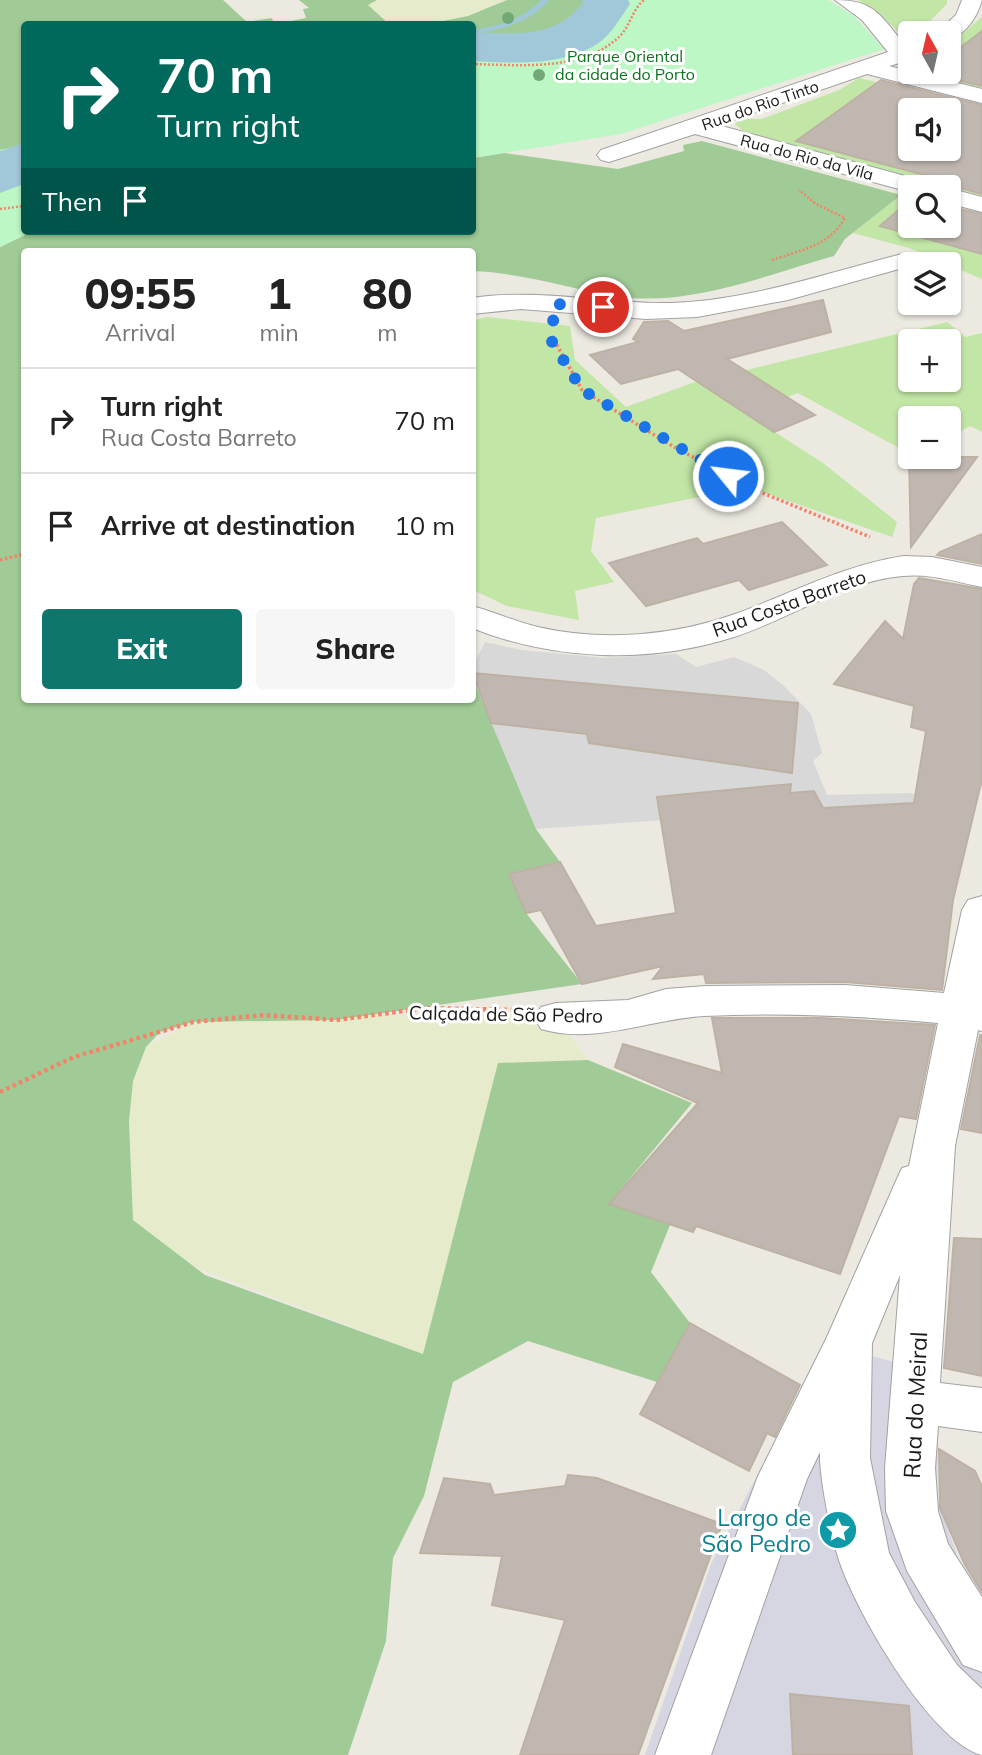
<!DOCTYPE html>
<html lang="en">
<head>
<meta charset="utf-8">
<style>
	:root { --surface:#fff; --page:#f6f6f6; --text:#222; --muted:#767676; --line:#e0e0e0; --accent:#0f766e }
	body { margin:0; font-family:Mulish,sans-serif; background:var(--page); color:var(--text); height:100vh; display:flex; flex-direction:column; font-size:26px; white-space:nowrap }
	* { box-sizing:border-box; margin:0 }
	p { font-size:23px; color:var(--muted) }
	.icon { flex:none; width:38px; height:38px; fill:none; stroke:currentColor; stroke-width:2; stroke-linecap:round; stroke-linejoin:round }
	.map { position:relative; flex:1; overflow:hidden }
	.drawer { position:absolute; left:21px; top:248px; width:455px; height:455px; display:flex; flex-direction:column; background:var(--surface); border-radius:7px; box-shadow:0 2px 5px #0004 }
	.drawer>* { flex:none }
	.banner { position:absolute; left:21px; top:21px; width:455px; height:214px; border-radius:7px; box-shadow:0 2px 5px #0004; background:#00695c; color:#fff; overflow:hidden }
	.needle { width:46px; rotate:352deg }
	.buttons { position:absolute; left:898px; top:21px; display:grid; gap:14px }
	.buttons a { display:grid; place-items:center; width:63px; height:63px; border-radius:7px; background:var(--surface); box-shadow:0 2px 5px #0004; font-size:35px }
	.pin { position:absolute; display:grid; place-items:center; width:60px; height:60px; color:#fff; margin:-30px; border:4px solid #fff; border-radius:50%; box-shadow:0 2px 7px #0007 }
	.me { position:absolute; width:77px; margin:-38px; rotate:299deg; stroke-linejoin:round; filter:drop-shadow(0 0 5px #0008) }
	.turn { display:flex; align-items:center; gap:24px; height:147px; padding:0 21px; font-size:32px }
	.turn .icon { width:91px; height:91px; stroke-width:2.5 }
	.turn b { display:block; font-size:49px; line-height:60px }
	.then { display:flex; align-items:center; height:66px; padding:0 21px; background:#0003; gap:14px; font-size:26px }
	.eta { display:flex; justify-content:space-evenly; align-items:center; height:119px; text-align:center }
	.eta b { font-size:42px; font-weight:800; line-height:49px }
	.primary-button { display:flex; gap:14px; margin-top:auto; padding:14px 21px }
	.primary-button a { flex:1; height:80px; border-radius:7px; background:var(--accent); color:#fff; font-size:28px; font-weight:800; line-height:80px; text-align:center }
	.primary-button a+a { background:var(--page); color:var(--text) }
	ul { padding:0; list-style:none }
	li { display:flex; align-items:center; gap:21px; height:105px; padding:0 21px; border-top:2px solid var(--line) }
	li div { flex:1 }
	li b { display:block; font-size:26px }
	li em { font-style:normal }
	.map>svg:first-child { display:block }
	.residential { fill:#d9d8d8 }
	.farmland { fill:#e6ebcb }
	.grass { fill:#c1e6a6; fill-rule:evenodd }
	.forest { fill:#a1cb96 }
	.park { fill:#bdf7c6 }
	.plaza { fill:#d6d5e2 }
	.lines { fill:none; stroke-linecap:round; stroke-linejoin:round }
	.stream { fill:#a1c8d9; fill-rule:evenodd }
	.river { fill:#a1c8d9; fill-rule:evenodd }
	.building { fill:#c0b8b0; stroke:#bdb1a3; stroke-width:2; fill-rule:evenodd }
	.street-casing { stroke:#a2a2a2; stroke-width:2 }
	.path-far2 { stroke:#f58269; stroke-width:2.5; stroke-dasharray:2 2; stroke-linecap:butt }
	.path-far1 { stroke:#f58269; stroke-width:3.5; stroke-dasharray:2.5 2.5; stroke-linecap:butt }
	.path { stroke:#f58269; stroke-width:4.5; stroke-dasharray:3.5 3.5; stroke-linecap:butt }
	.street { fill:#fff; fill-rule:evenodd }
	.tree { fill:#72a876 }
	.route { stroke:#1a73e8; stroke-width:12; stroke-dasharray:0 21.6 }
	.labels { text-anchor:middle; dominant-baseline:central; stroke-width:6; stroke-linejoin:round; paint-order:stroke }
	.far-park-label { font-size:16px; fill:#0e731f; stroke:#fff }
	.far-street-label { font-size:16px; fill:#1b1b1b; stroke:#fff }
	.street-label { font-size:19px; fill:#1b1b1b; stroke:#fff }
	.near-street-label { font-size:23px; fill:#1b1b1b; stroke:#fff }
	.near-culture-label { font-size:23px; fill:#0d838f; stroke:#fff; text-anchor:end }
</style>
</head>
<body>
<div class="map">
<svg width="982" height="1755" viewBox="0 0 982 1755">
	<rect width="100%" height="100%" fill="#ece9e0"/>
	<path class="residential" d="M485 642 522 650 604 658 676 654 696 667 734 657 764 670 785 687 811 714 822 753 813 761 827 795 909 793 975 806 974 813 908 803 536 829 473 679V666Z"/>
	<g class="farmland">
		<path d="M377 0H507L468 16 428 24H390L367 4Z"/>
		<path d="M264 1015H507L556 1018 588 1060 498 1064 424 1354 195 1267 133 1220 129 1121 133 1081 146 1047 193 1022Z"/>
	</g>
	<g class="grass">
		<path d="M858 0H947V4L927 24 905 38 875 10Z"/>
		<path d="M982 17V88L912 72H948L949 45Z"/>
		<path d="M859 78 982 107V196L746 133 735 124 741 119H762L839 90ZM910 110H948V149H910Z"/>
		<path d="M901 195 910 197V226H948L982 217V279L909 248 853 233Z"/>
		<path d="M486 317 570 326 575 360 626 407 692 383 947 322 965 337 982 333V432L970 426 949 438 948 418H910V454L798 393 745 413 823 463 897 522 892 537 748 487 596 518 591 551 614 582 575 591 579 620 507 606 473 590 472 321ZM910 341H948V380H910Z"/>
	</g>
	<g class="forest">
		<path d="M0 0H223L247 22 271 18 276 24 306 18 303 9 309 8 299 0H377L368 5 389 24H24V146L0 150Z"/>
		<path d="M507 0H590L591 5C558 46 522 44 473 42L472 24H428L468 16Z"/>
		<path d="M702 141 901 195 845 239 834 256C766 275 687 308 615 296 567 288 522 273 473 271L472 252H24V700H472L473 679 536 829 560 862 509 875 526 913 582 984 336 1020 193 1022 160 1032 146 1047 133 1081 129 1121 133 1220 205 1275 423 1354 498 1063 588 1060 692 1103 609 1204 670 1225 651 1272 690 1323 657 1382 528 1341 453 1382 424 1496 393 1558 386 1641 348 1755H0V247L33 231H472L473 158 504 153 618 169 684 151 683 145Z"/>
	</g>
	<g class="park">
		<path d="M589 0H828L854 16 884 49 621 134 473 158V42C526 44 552 46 591 5Z"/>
		<path d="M24 145V231H33L0 247V150Z"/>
	</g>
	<path class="plaza" d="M826 1343 939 1375 937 1500 959 1560 982 1592V1755H645L711 1564Z"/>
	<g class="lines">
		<g class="stream">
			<path d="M541 0H549C529 23 502 30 472 34V30C498 26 522 20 541 0Z"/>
			<path d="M285 21H288L289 24H281Z"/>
		</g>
		<g class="river">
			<path d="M582 0H628L630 4C621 17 612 33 600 42 565 67 513 63 472 61V32C514 34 555 39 583 3Z"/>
			<path d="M24 143V184L0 193V151Z"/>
		</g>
	</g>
	<g class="building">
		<path d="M982 31V86L923 72H948V57Z"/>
		<path d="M881 80 982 105V194L949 185 933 187 931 183 936 178 796 141ZM910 110H948V149H910Z"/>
		<path d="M910 200V226H948V206L982 214V254L880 226Z"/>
		<path d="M823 300 831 332 727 359 815 415 774 432 678 369 621 384 590 355 638 342 633 339 644 322 668 321 684 331Z"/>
		<path d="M909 457H977L911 547Z"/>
		<path d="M782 522 827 565 749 590 739 580 646 606 609 563 697 538 703 544Z"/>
		<path d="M982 534V564L937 555 940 552Z"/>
		<path d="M919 578 982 589V779L953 900 942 990 845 982 706 983 704 974 653 979 663 966 582 984 541 910 526 913 509 874 560 862 596 926 676 913 657 797 791 784 790 793 814 791 823 808 914 803 926 731 911 727 914 706 834 684 885 621 903 639 914 584Z"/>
		<path d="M473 673 798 703 792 773 589 743 587 734 491 723Z"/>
		<path d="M712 1018H821L935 1025 916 1119 899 1116 840 1274 696 1226 693 1232 609 1204 698 1103 615 1067 623 1044 722 1073Z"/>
		<path d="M980 1035H982V1133L961 1129Z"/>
		<path d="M954 1238 982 1239V1376L944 1368Z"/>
		<path d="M690 1323 800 1385 775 1437 767 1433 749 1471 640 1414Z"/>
		<path d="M939 1449 975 1471 982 1487V1592L965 1565 940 1508Z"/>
		<path d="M568 1475 597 1478 722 1524 638 1755H520L565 1620 492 1605 502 1556 420 1553 444 1478 490 1484 494 1495 565 1486Z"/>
		<path d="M790 1694 909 1706 912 1755H793Z"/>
	</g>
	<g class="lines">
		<g class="street-casing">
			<g id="street">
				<path d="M835 0C876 0 881 17 906 46L910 45V60L889 66 982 89V103L867 74 718 125 927 182 930 187H910V192L695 134 609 162 601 160 597 155 601 150 888 52 862 20Z"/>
				<path d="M962 0H982C977 17 967 34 948 39V33H936L956 15Z"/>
				<path d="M948 188 982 197V212L948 203Z"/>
				<path d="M906 253 915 255 919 261 917 264 788 300 697 317 646 319 521 309 472 314V298C539 288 604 304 670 303 750 301 829 272 906 253Z"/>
				<path d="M904 556 932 557 982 567V587C956 582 930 573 903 576 843 581 790 619 734 637 649 664 555 661 472 628V606C495 612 516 622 538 627 604 642 675 636 738 613 794 592 844 565 904 556Z"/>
				<path d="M982 896V1031L978 1030 955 1146 940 1383 982 1388V1432L938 1426 935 1468 938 1511 948 1544 982 1597V1672L963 1665 907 1571 886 1511 885 1468 900 1275 872 1343 870 1458 889 1553 915 1602 957 1665 982 1689V1755C930 1742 853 1607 838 1557 831 1534 819 1476 820 1452L807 1479 711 1755H655L758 1476 827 1337 896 1181 902 1168 909 1166 938 1023C860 1016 782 1012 704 1016 651 1019 594 1045 541 1029L535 1018 541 1007 556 1003 628 1000 666 989 705 986 845 985 944 993 962 910 968 900Z"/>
			</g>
		</g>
		<g class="path-far2">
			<path d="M472 64C519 65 583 72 620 36 630 26 632 10 644 0"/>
			<path d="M0 209 24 206"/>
			<path d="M772 260C801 250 829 246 845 218L816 204 799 190"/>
		</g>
		<g class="path-far1">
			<path d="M552 336 582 390 667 443 748 487 870 537"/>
			<path d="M0 560 24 554"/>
		</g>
		<path class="path" d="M0 1092 74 1057 193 1022 264 1015 336 1020 426 1008 514 1010"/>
		<use href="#street" class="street"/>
	</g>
	<g class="tree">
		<circle cx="508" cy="18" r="6"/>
		<circle cx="632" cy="56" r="6"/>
		<circle cx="539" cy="75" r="6"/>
	</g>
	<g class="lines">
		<path class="route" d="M603 307 555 304 551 340 582 390 728 476"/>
	</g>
	<defs>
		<g id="sight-disc" transform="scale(2.0125)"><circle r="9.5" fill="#0f9aa8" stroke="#fff"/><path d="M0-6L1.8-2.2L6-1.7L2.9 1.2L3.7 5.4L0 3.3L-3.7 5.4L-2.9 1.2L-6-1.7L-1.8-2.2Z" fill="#fff"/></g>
	</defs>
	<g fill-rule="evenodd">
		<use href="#sight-disc" x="838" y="1530"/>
	</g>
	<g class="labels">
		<g class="far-park-label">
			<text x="625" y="56">Parque Oriental<tspan x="625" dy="18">da cidade do Porto</tspan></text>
		</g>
		<g class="far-street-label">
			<text transform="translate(760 105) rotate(-19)">Rua do Rio Tinto</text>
			<text transform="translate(807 157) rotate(15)">Rua do Rio da Vila</text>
		</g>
		<g class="street-label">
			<text transform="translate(789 603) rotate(-20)">Rua Costa Barreto</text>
			<text transform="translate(506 1014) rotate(1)">Calçada de São Pedro</text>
		</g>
		<g class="near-street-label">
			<text transform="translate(915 1405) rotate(-87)">Rua do Meiral</text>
		</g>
		<g class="near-culture-label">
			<text x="811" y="1517">Largo de<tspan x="811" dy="26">São Pedro</tspan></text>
		</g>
	</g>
</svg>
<div class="buttons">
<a><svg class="needle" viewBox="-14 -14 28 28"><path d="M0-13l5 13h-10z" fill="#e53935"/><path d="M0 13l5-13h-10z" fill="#767676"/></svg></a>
<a><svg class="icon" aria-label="sound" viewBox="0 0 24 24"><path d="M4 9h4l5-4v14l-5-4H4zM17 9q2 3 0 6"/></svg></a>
<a><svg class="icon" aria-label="search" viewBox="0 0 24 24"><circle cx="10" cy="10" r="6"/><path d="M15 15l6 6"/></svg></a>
<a><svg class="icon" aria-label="layers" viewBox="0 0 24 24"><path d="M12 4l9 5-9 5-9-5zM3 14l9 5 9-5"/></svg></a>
<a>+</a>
<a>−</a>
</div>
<div class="pin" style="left:603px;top:307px;background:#d93025"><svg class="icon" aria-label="arrive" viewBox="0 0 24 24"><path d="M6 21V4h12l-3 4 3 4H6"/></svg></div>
<svg class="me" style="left:728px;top:476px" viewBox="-20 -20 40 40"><circle r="17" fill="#1a73e8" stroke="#fff" stroke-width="3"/><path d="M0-11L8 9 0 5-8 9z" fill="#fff"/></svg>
<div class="banner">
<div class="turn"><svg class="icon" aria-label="right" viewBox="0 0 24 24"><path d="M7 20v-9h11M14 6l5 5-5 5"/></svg><div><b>70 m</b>Turn right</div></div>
<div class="then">Then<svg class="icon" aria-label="arrive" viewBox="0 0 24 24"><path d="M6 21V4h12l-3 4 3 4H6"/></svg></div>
</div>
<section class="drawer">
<div class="eta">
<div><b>09:55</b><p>Arrival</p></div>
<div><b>1</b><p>min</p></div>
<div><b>80</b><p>m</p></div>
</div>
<ul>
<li><svg class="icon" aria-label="right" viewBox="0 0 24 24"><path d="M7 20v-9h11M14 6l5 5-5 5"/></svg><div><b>Turn right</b><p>Rua Costa Barreto</p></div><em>70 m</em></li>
<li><svg class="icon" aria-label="arrive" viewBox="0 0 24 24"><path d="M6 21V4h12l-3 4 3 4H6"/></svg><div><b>Arrive at destination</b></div><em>10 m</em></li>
</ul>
<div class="primary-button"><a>Exit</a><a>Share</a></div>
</section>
</div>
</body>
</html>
